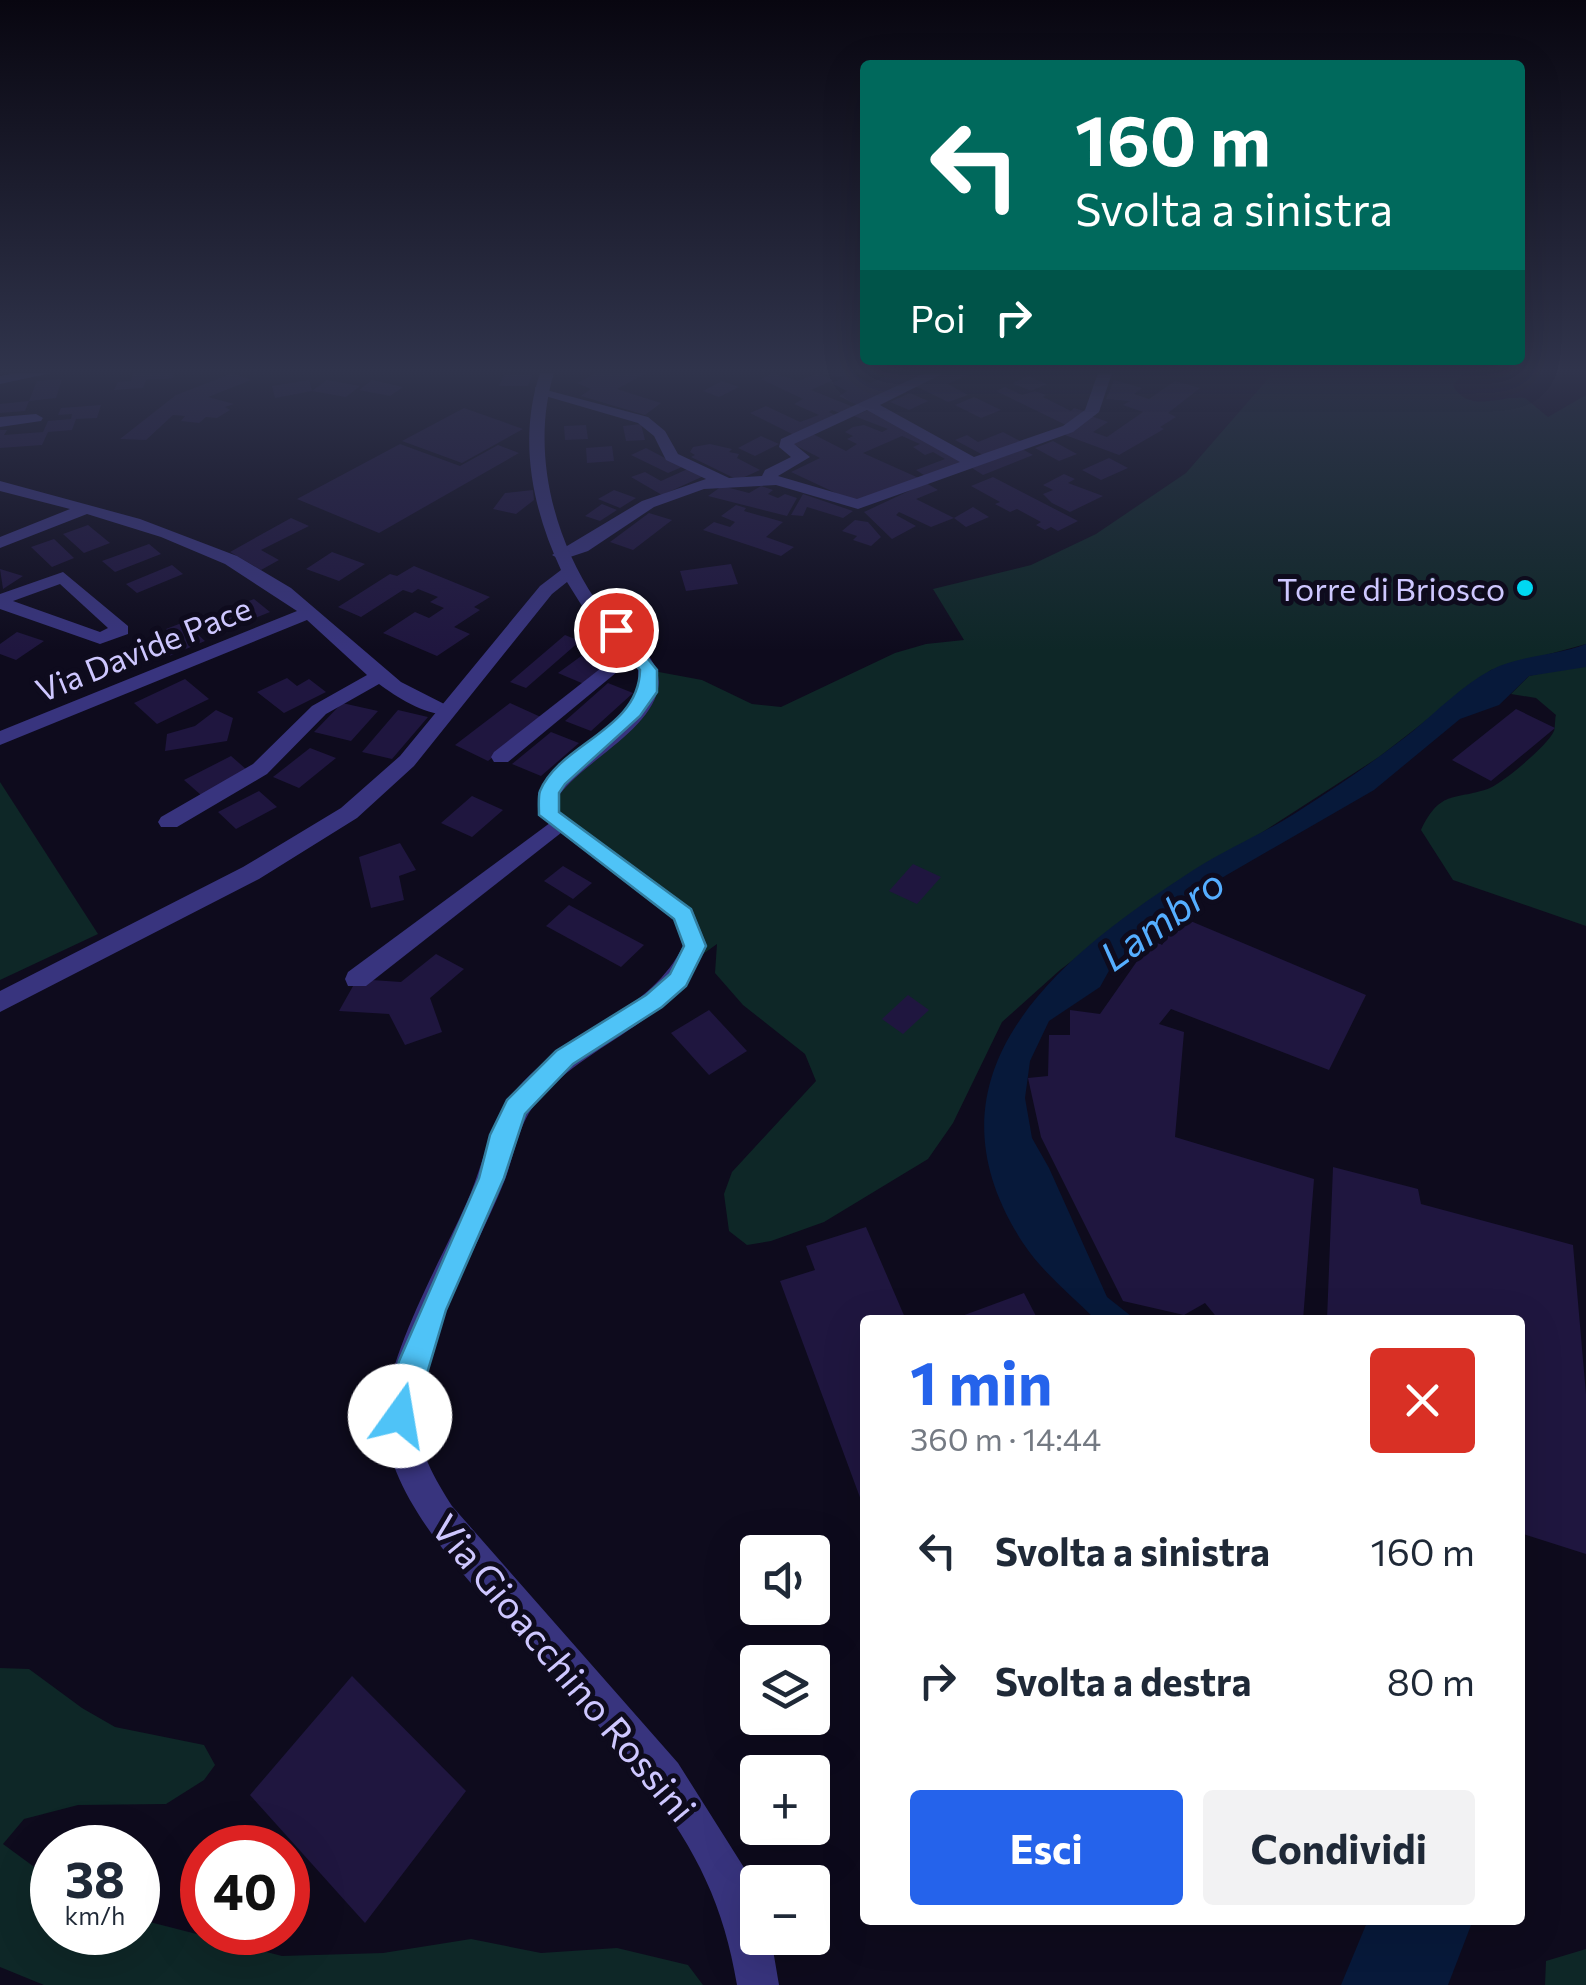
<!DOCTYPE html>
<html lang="it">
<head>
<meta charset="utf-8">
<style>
	:root { --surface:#fff; --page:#f2f2f3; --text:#1f2937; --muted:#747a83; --accent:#2563eb }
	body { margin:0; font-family:Commissioner,sans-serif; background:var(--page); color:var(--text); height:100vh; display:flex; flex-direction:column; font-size:38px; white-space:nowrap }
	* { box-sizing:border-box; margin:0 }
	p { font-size:32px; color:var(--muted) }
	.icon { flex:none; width:55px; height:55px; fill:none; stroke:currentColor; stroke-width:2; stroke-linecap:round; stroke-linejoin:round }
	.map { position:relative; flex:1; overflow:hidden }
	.drawer { position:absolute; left:860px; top:1315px; width:665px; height:610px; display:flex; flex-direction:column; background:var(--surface); border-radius:10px; box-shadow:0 10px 40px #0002 }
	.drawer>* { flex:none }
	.top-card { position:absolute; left:860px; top:60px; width:665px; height:305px; border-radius:10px; box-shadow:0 10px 40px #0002; background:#00695c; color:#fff; overflow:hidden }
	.fabs { position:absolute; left:740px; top:1535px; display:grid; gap:20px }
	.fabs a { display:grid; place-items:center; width:90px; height:90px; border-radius:10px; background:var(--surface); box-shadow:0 10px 40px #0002; font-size:50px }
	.speed { position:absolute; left:30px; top:1825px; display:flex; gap:20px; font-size:50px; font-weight:700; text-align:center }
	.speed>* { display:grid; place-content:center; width:130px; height:130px; border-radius:50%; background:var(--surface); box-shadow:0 10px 40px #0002; line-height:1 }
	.speed small { font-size:25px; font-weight:400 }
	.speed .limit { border:15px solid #d22; background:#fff; color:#111 }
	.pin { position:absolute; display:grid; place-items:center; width:85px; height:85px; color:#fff; margin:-42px; border:5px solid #fff; border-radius:50%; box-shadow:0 2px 10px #0007 }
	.me { position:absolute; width:110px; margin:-55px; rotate:13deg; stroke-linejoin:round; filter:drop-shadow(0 0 8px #0008) }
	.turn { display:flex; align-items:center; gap:35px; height:210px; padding:0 50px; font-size:45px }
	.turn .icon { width:130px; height:130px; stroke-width:2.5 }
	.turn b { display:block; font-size:70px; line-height:85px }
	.then { display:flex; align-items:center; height:95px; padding:0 50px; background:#0003; gap:20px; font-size:38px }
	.round { display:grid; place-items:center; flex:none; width:105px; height:105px; border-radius:10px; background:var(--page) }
	.headline { display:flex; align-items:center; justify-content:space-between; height:170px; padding:0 50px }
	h1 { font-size:60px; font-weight:700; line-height:75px; color:var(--accent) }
	.button { display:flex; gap:20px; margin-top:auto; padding:20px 50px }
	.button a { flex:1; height:115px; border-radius:10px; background:var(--accent); color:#fff; font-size:40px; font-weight:700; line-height:115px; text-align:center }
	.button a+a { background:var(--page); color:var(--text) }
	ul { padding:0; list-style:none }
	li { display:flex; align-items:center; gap:30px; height:130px; padding:0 50px }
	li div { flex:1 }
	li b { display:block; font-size:38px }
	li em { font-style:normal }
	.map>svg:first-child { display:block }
	.green { fill:#0e2727 }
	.water { fill:#07193a }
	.building { fill:#1f163f }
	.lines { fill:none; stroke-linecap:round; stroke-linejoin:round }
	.minor { fill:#38347e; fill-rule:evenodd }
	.tertiary { fill:#38347e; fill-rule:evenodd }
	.route { fill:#4fc3f7; stroke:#337fa1; stroke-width:2.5 }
	.poi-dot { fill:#00d7f2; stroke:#0e0b1d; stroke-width:4 }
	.labels { text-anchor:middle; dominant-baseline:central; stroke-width:10; stroke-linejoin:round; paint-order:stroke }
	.far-poi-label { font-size:32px; fill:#cec7ff; stroke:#0e0b1d; text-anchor:end }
	.far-street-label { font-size:32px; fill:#cec7ff; stroke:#0e0b1d }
	.street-label { font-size:38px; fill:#cec7ff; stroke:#0e0b1d }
	.water-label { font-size:40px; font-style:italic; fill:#55aeff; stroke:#0e0b1d }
</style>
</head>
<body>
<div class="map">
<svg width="1586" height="1985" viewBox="0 0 1586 1985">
	<rect width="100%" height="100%" fill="#0e0b1d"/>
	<g class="green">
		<path d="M1273 373H1463L1453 386C1470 414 1498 395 1525 398L1548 417 1586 395V644L1491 670 1379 757 1123 922 1060 970 1002 1022 953 1123 928 1159 824 1222 771 1241 747 1245 729 1231 724 1194 732 1172 816 1081 805 1054 743 1005 715 973 717 944 689 964 692 930 558 824 549 793 633 712 648 670 702 680 752 704 781 707 895 653 926 644 964 640 933 589 1031 565 1096 534 1186 473Z"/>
		<path d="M1569 667H1586V926L1453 880 1421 830C1441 788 1456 801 1490 788 1504 782 1548 745 1554 731 1555 730 1555 716 1556 715L1536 698 1511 694 1529 676Z"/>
		<path d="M0 782 98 934 0 980Z"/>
		<path d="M0 1668 29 1669 82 1708 115 1727 204 1745 215 1765 204 1780 166 1804 78 1805 24 1819 3 1844 52 1880V1932H138V1919L282 1956 383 1953 471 1939 541 1953 617 1948 688 1965 703 1985H44L0 1967Z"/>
		<path d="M1586 1949V1985H1545L1546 1961Z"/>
	</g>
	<g class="water">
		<path d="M1586 644V667L1529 676 1499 705 1460 719 1374 790 1225 876 1162 918 1111 967 1100 987 1049 1021 1030 1061 1025 1098 1032 1138 1049 1168 1107 1297 1131 1316 1147 1320H1096C1071 1295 1042 1272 1023 1243 912 1072 1061 955 1195 869 1227 849 1262 834 1294 814 1335 788 1375 761 1413 731 1437 711 1463 685 1491 670 1520 655 1556 656 1586 644Z"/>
		<path d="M1368 1920H1473L1448 1985H1341Z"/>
	</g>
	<g class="building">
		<path d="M133 373H174L173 378 146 380 143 388 114 390 118 382 131 381Z"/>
		<path d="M233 373 251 380 208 397 234 404 225 407 230 410 217 418 206 417 199 423 181 421 185 416 173 415 146 440 120 439 176 395Z"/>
		<path d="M596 373H646L617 389 661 403 645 415 581 396 591 389 577 383Z"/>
		<path d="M773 373 798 381 818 373 833 380 811 390 856 408 842 414 832 410 829 412 839 417 796 436 750 413 766 406 800 422 819 415 794 404 803 399 761 379Z"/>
		<path d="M822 373H852L870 383 886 376 881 373H921L928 377 859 406 839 396 847 391 831 383 844 378Z"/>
		<path d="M941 373H972L948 384 968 395 948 402 913 385Z"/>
		<path d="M504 375H532L528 386H499Z"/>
		<path d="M1028 376 1047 384 1031 391 1012 383Z"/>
		<path d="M62 379 56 398 29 401 37 381Z"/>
		<path d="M309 380 312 391 275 398 272 386Z"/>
		<path d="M327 380 360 386 346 397 312 391Z"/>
		<path d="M372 380 403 387 390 396 359 390Z"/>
		<path d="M1114 380 1142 388 1134 394 1149 399 1175 381 1200 388 1168 413 1176 417 1160 427 1164 429 1119 455 1065 435 1091 416 1108 422 1093 432 1107 437 1143 412 1123 405 1130 401 1106 399Z"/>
		<path d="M722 381 739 387 719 397 703 391Z"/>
		<path d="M1005 387 1022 395 1035 391 1046 395 1043 397 1071 411 1074 408 1087 412 1068 426 996 391Z"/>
		<path d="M910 393 928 401 909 410 890 402Z"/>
		<path d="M974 397 1001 410 981 418 955 405Z"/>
		<path d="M29 401 25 411 0 413V404Z"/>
		<path d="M101 405 97 418 76 419 72 430 48 432 42 445 0 448V430H7L4 435 43 432 48 421 71 419 72 414 58 415 61 408Z"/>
		<path d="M464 408 523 429 462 463 402 441Z"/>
		<path d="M871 409 966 461 927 477 916 470 945 459 933 452 925 455 913 447 920 444 902 436 863 453 921 479 855 502 791 472 820 458 789 442 811 433 846 451 857 444 847 439 853 436 845 432 853 427 864 425 882 432 888 429 854 416Z"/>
		<path d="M641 424 645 440 626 441 623 426Z"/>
		<path d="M586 425 588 439 565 440 564 426Z"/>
		<path d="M1003 432 1022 442 985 456 955 440 967 435 978 442Z"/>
		<path d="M761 436 779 444 755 456 738 448Z"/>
		<path d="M1053 441 1077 454 1059 461 1035 448Z"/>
		<path d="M400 444 460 466 498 445 519 453 379 533 297 499Z"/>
		<path d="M710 444 732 449 729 452 739 454 737 458 760 470 738 480 691 457 695 455 690 452 693 447Z"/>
		<path d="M612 446 614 461 587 463 586 448Z"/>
		<path d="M646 448 682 467 668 473 631 455Z"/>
		<path d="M1022 449 1033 455 983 475 972 468Z"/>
		<path d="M1109 458 1128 468 1101 480 1082 470Z"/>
		<path d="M692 467 706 475 662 495 631 477 645 472 661 481Z"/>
		<path d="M1064 474 1075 479 1068 483 1103 496 1070 512 1052 503 1043 494 1053 490 1043 485Z"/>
		<path d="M993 477 1078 521 1058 531 1051 527 1045 530 1036 525 1041 522 1017 509 1010 512 995 504 1000 502 971 486Z"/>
		<path d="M926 483 938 490 916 499 954 518 973 507 989 517 966 527 954 518 931 527 899 512 896 515 916 526 892 539 864 512Z"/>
		<path d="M722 486 749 493 761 486 773 490 768 494 778 498 785 494 797 498 787 516 708 496Z"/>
		<path d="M533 490 534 500 516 514 493 509 505 493Z"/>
		<path d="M614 490 636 498 620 508 598 499Z"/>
		<path d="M803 494 853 511 843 518 807 507 803 516 791 515Z"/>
		<path d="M602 504 617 510 600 521 585 516Z"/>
		<path d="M736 505 746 508 744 511 783 522 766 537 794 547 781 556 703 530 714 522 730 527 735 522 721 516Z"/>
		<path d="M649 513 672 520 633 550 610 542Z"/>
		<path d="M291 518 309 526 261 550 279 560 261 570 230 552Z"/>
		<path d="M855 520 868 522 881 537 871 546 853 540 857 536 842 531Z"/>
		<path d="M88 525 110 543 84 553 63 534Z"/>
		<path d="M54 539 74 558 52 567 31 547Z"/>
		<path d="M149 544 161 554 115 572 102 561Z"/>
		<path d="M332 552 365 564 339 581 306 569Z"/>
		<path d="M731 564 738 584 686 591 680 571Z"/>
		<path d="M172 565 183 574 137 593 126 584Z"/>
		<path d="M414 566 490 597 474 607 480 610 454 627 470 634 437 656 383 633 415 612 429 618 444 608 430 602 438 597 418 589 412 593 403 590 361 617 338 607 390 574 397 576Z"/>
		<path d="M0 569 23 576 3 589Z"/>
		<path d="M254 599 270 612 223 631 208 617Z"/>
		<path d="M184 622 205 641 167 657 152 642 171 634 166 629Z"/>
		<path d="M17 632 44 641 16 660 0 654V644Z"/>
		<path d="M565 635 580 641 526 688 510 682Z"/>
		<path d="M584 654 610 664 584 684 558 673Z"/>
		<path d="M287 678 297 686 309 679 326 692 284 713 257 692Z"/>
		<path d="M185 679 209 699 157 724 134 703Z"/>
		<path d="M608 683 633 693 591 731 565 721Z"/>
		<path d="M342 703 378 711 351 741 314 732Z"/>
		<path d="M510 703 543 718 488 761 455 745Z"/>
		<path d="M1516 709 1555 728 1491 781 1452 760Z"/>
		<path d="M216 710 233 718 227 741 165 751 167 734 195 726Z"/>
		<path d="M398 710 428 717 392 759 362 752Z"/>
		<path d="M551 732 579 743 541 776 512 764Z"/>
		<path d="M310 748 336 758 299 788 273 777Z"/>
		<path d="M231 756 247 770 201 795 184 780Z"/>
		<path d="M259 791 277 807 236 829 218 812Z"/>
		<path d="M472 796 503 810 472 837 441 823Z"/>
		<path d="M400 843 416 870 399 876 404 900 371 908 359 857Z"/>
		<path d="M913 864 941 877 917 904 889 891Z"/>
		<path d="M563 866 592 883 573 899 544 881Z"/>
		<path d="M569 905 644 945 621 967 546 926Z"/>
		<path d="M1181 917 1366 995 1329 1070 1171 1009 1159 1024 1184 1032 1175 1137 1314 1179 1303 1320H1219L1205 1303 1184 1315 1123 1301 1041 1137 1028 1078 1048 1076 1049 1035H1070V1010L1100 1014 1147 947 1154 940 1162 945Z"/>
		<path d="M436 954 464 969 430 998 442 1032 405 1045 389 1014 339 1011 357 979 401 982Z"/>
		<path d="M908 995 929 1010 903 1034 882 1019Z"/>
		<path d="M709 1010 747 1051 709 1075 671 1033Z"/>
		<path d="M1333 1167 1418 1189 1421 1204 1573 1245 1586 1394V1554L1520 1533V1320H1327Z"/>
		<path d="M866 1227 906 1320H865V1511L780 1281 815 1270 806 1246Z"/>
		<path d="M1024 1293 1038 1320H951Z"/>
		<path d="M352 1676 466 1791 365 1923 250 1795Z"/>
	</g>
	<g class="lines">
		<g class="minor">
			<path d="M16 373H51L0 384V376Z"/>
			<path d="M925 373H944L880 405 974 457 1063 426 1085 410 1098 373H1112L1099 412 1073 432 858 509 776 485 704 489 654 507 588 551 561 560 552 555 642 501 706 479 666 460 654 436 638 423 535 393V387L648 417 665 431 678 454 729 478 762 476 765 470 791 457 779 447 781 439ZM867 410 960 462 857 499 778 476 810 457 794 444Z"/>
			<path d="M36 414 43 418 41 421 0 427V417Z"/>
			<path d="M0 481 140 519 237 556 291 588 401 682 456 710 453 714C429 718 398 698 379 684L326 714 267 774 177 827H161L158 822 161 817 253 764 312 706 367 675 307 620 0 745V731L297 611 225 564 161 537 87 514 0 548V537L70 509 0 491Z"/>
			<path d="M63 572 128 626V634L100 644 0 609V594ZM60 584 108 628 100 632 13 601Z"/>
			<path d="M633 643 640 645V653L508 762H494L491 757 494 752Z"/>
			<path d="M558 817 566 819 569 824 566 829 366 986H348L345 979 348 972Z"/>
		</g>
		<path class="tertiary" d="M540 373H554C531 447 552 535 595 599 612 624 666 655 658 689 649 731 585 761 560 794V812L692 909 707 946C670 1025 595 1038 541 1097 517 1122 515 1157 502 1187 476 1250 420 1348 417 1415 416 1447 435 1479 452 1506L678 1763 743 1866 758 1902V1938H771L779 1985H737C724 1906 697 1851 648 1787 616 1745 581 1705 546 1665 492 1605 381 1502 385 1415 387 1355 441 1260 466 1204 479 1176 485 1146 498 1119 535 1037 644 1026 683 946L674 920 538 815V793L551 775 624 712 639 688 638 670 587 614 567 582 552 594 414 766 357 818 259 879 0 1012V991L243 867 341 808 400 756 540 586 561 570C532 508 518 439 540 373Z"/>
	</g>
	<linearGradient id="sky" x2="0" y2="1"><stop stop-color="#080610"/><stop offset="0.57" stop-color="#30344c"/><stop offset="1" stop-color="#30344c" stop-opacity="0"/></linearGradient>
	<rect width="1586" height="651" fill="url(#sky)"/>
	<path class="route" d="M610 627H622L657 670V692L640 716 565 784 559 793V812L691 909 706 946 686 986 662 1007 573 1064 525 1114 504 1178 446 1310 411 1427 400 1431 390 1427 386 1416 399 1361 479 1178 490 1135 507 1100 556 1051 646 995 670 974 684 946 674 919 539 815C539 807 538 797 540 791 559 744 639 730 640 670L608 630Z"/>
	<circle class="poi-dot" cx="1525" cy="588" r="10"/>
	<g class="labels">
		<g class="far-poi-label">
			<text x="1505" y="588">Torre di Briosco</text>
		</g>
		<g class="far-street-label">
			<text transform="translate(143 648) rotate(-22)">Via Davide Pace</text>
		</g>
		<g class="street-label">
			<text transform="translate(565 1667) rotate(50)">Via Gioacchino Rossini</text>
		</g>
		<g class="water-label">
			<text transform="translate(1161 918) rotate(-36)">Lambro</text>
		</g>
	</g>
</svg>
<div class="fabs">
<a><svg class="icon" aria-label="sound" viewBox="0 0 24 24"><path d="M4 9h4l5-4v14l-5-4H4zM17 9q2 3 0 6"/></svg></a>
<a><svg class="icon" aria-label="layers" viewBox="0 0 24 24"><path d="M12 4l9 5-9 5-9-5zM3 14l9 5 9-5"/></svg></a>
<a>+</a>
<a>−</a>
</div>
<div class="speed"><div>38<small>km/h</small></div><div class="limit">40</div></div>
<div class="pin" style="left:616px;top:630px;background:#d93025"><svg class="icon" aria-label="arrive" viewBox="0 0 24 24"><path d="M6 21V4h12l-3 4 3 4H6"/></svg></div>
<svg class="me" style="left:400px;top:1416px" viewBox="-20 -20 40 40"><circle r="19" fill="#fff"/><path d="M0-13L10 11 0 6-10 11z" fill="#4fc3f7"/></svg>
<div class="top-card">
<div class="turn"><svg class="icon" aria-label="left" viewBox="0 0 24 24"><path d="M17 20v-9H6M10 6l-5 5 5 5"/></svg><div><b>160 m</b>Svolta a sinistra</div></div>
<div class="then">Poi<svg class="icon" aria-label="right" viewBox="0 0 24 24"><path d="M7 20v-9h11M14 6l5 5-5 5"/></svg></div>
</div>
<section class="drawer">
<div class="headline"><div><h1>1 min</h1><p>360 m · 14:44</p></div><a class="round" style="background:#d93025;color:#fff"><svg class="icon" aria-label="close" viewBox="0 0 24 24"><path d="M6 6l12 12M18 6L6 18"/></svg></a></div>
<ul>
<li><svg class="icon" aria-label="left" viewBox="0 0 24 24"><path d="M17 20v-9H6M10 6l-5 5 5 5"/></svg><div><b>Svolta a sinistra</b></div><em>160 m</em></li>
<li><svg class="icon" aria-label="right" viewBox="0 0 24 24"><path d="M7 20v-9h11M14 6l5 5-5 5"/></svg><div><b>Svolta a destra</b></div><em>80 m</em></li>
</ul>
<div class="button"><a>Esci</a><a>Condividi</a></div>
</section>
</div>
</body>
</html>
